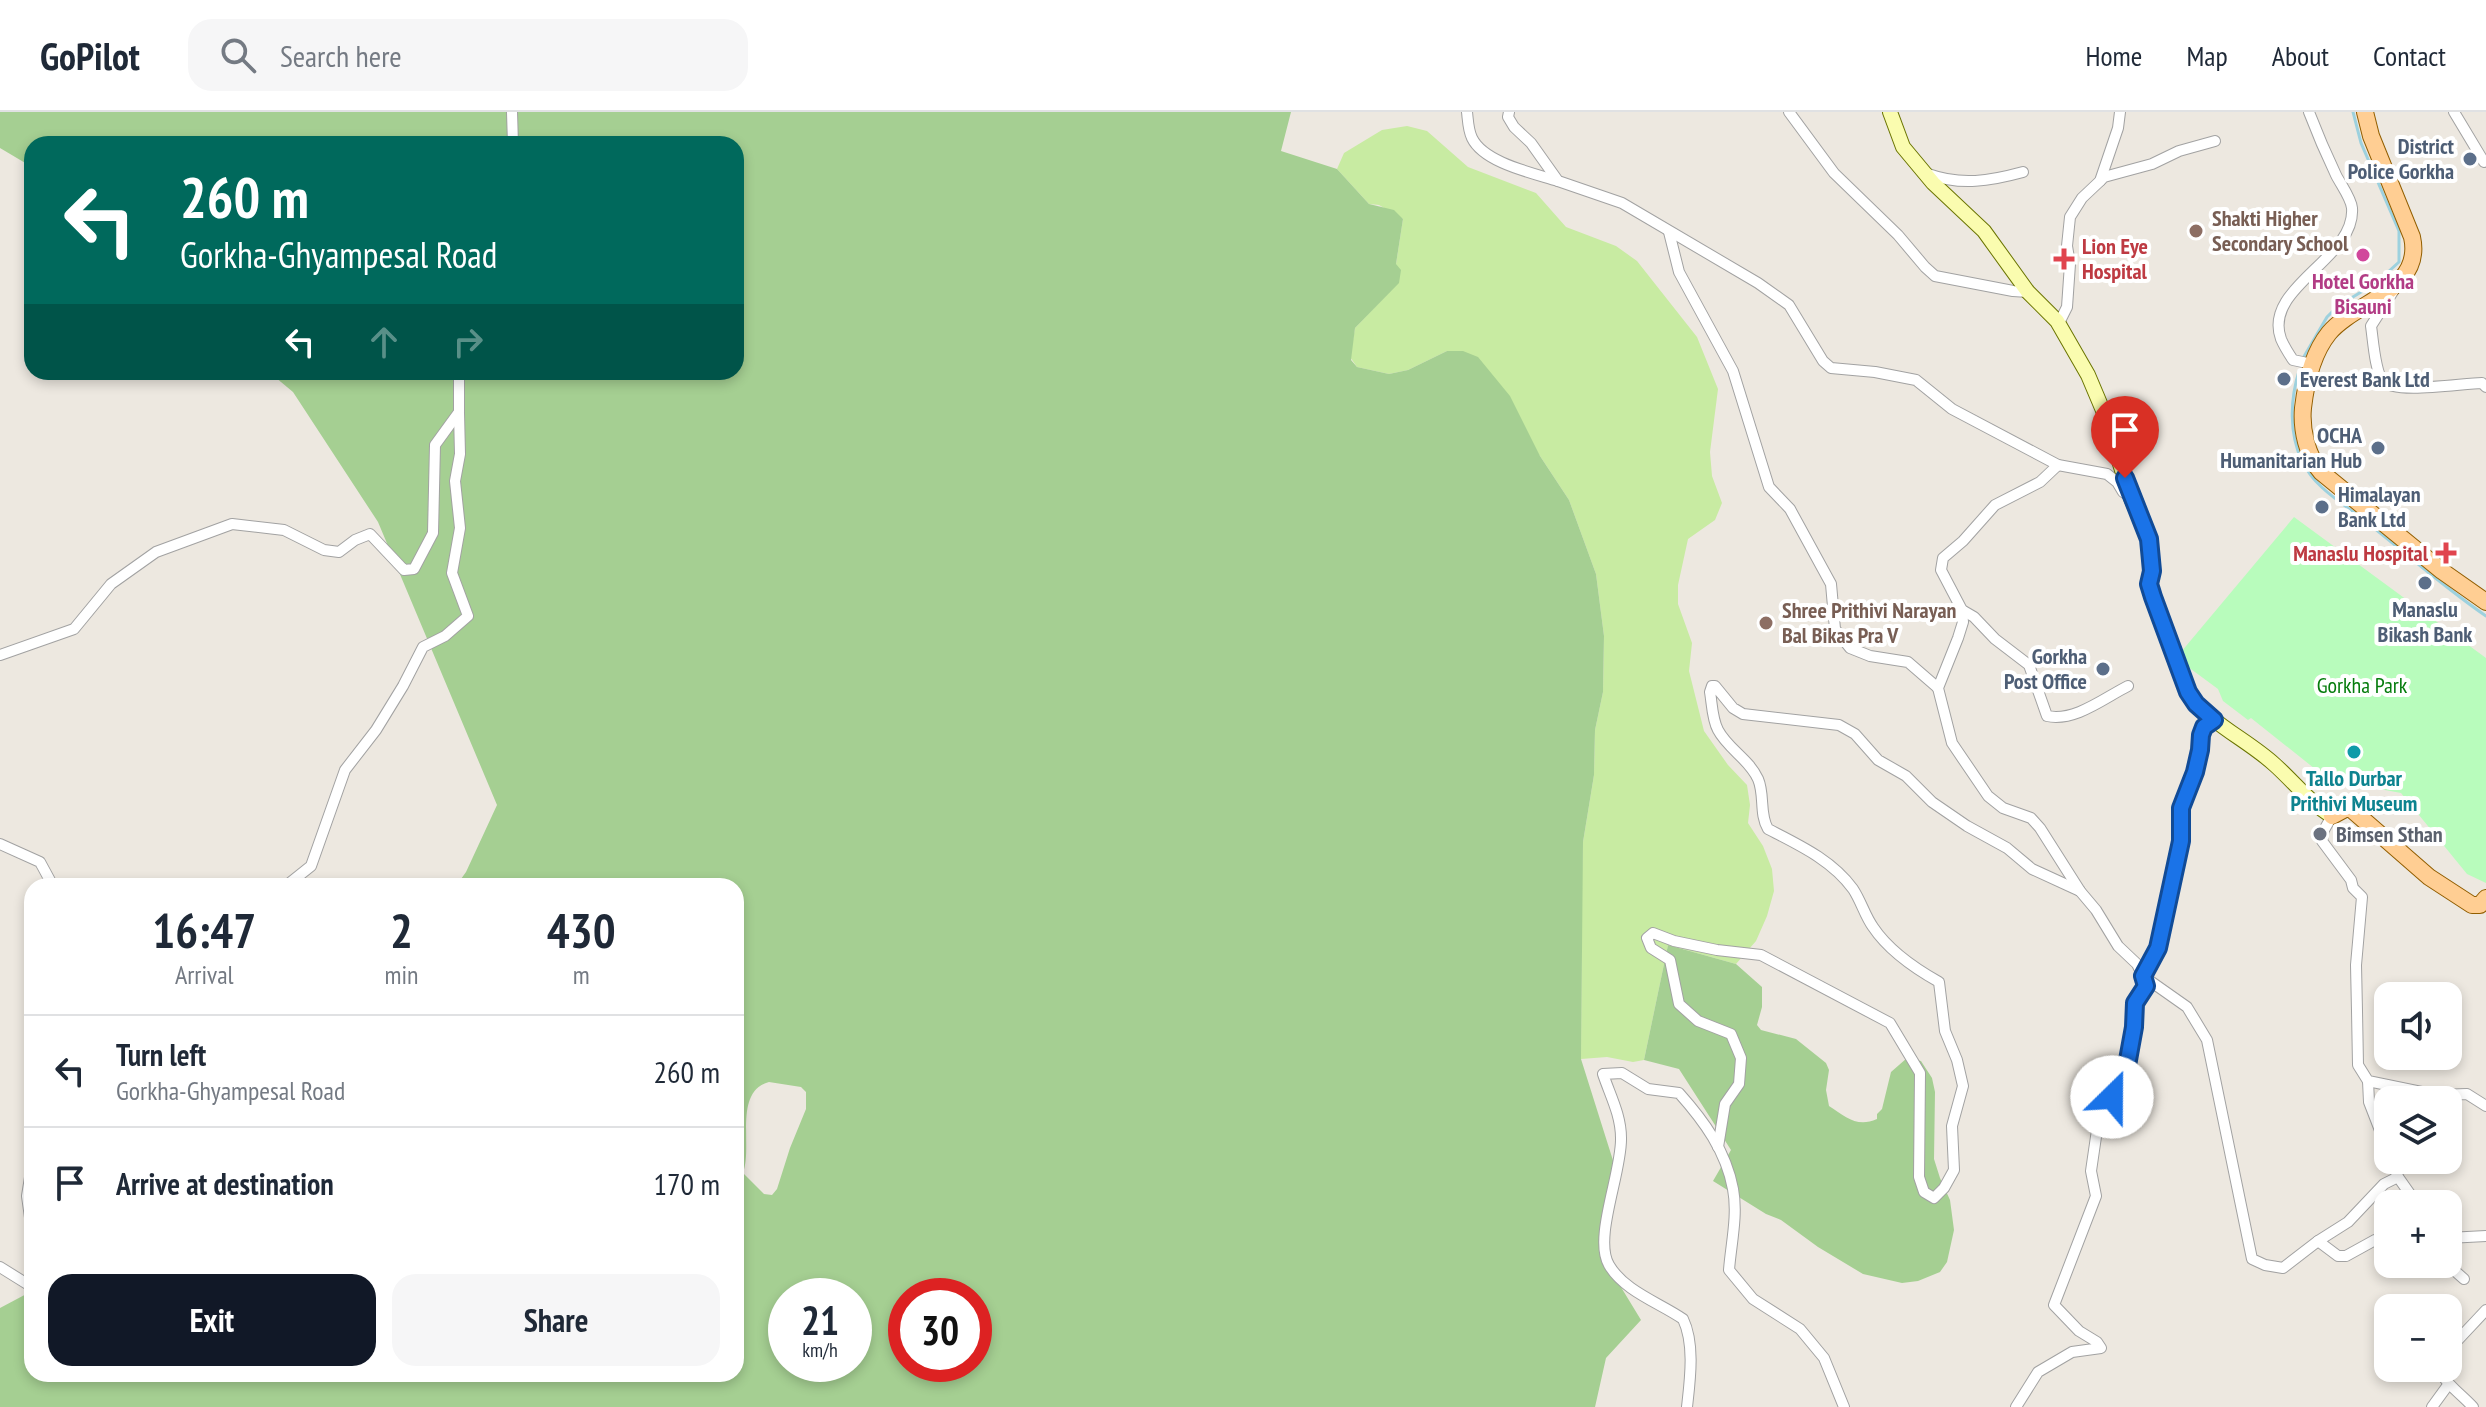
<!DOCTYPE html>
<html lang="en">
<head>
<meta charset="utf-8">
<style>
	:root { --surface:#fff; --page:#f6f6f7; --text:#1f2937; --muted:#747a83; --line:#e0e1e3; --accent:#111827 }
	body { margin:0; font-family:"PT Sans Narrow",sans-serif; background:var(--page); color:var(--text); height:100vh; display:flex; flex-direction:column; font-size:30px; white-space:nowrap }
	* { box-sizing:border-box; margin:0 }
	p { font-size:26px; color:var(--muted) }
	.icon { flex:none; width:44px; height:44px; fill:none; stroke:currentColor; stroke-width:2; stroke-linecap:round; stroke-linejoin:round }
	.map { position:relative; flex:1; overflow:hidden }
	.panel { position:absolute; left:24px; top:766px; width:720px; height:504px; display:flex; flex-direction:column; background:var(--surface); border-radius:24px; box-shadow:0 4px 12px #0003 }
	.panel>* { flex:none }
	.banner { position:absolute; left:24px; top:24px; width:720px; height:244px; border-radius:24px; box-shadow:0 4px 12px #0003; background:#00695c; color:#fff; overflow:hidden }
	.tools { position:absolute; left:2374px; top:870px; display:grid; gap:16px }
	.tools a { display:grid; place-items:center; width:88px; height:88px; border-radius:16px; background:var(--surface); box-shadow:0 4px 12px #0003; font-size:40px }
	.speed { position:absolute; left:768px; top:1166px; display:flex; gap:16px; font-size:40px; font-weight:700; text-align:center }
	.speed>* { display:grid; place-content:center; width:104px; height:104px; border-radius:50%; background:var(--surface); box-shadow:0 4px 12px #0003; line-height:1 }
	.speed small { font-size:20px; font-weight:400 }
	.speed .limit { border:12px solid #d22; background:#fff; color:#111 }
	.pin { position:absolute; display:grid; place-items:center; width:68px; height:68px; color:#fff; margin:-82px -34px; border-radius:50% 50% 50% 0; rotate:-45deg; box-shadow:0 0 8px #0007 }
	.pin .icon { rotate:45deg }
	.me { position:absolute; width:88px; margin:-44px; rotate:23deg; stroke-linejoin:round; filter:drop-shadow(0 0 6px #0008) }
	.turn { display:flex; align-items:center; gap:28px; height:168px; padding:0 24px; font-size:36px }
	.turn .icon { width:104px; height:104px; stroke-width:2.5 }
	.turn b { display:block; font-size:56px; line-height:68px }
	.lanes { display:flex; align-items:center; height:76px; padding:0 24px; background:#0003; justify-content:center; gap:40px; direction:ltr }
	.lanes .off { opacity:.35 }
	.eta { display:flex; justify-content:space-evenly; align-items:center; height:136px; text-align:center }
	.eta b { font-size:48px; font-weight:700; line-height:56px }
	.action { display:flex; gap:16px; margin-top:auto; padding:16px 24px }
	.action a { flex:1; height:92px; border-radius:24px; background:var(--accent); color:#fff; font-size:32px; font-weight:700; line-height:92px; text-align:center }
	.action a+a { background:var(--page); color:var(--text) }
	ul { padding:0; list-style:none }
	li { display:flex; align-items:center; gap:24px; height:112px; padding:0 24px; border-top:2px solid var(--line) }
	li div { flex:1 }
	li b { display:block; font-size:30px }
	li em { font-style:normal }
	header { display:flex; align-items:center; gap:48px; box-sizing:border-box; height:112px; padding:0 40px; background:var(--surface); border-bottom:2px solid var(--line) }
	header strong { font-size:38px }
	nav { display:flex; gap:44px; margin-inline-start:auto; font-size:28px }
	.search { width:560px; height:72px; background:var(--page); display:flex; align-items:center; gap:20px; box-sizing:border-box; padding:0 28px; border-radius:24px; color:var(--muted); font-size:30px }
	.map>svg:first-child { display:block }
	.grass { fill:#c8eba2 }
	.forest { fill:#a5cf92; fill-rule:evenodd }
	.park { fill:#b8fcbc }
	.lines { fill:none; stroke-linecap:round; stroke-linejoin:round }
	.stream { stroke:#9dd1de; stroke-width:3 }
	.street-casing { stroke:#a2a2a2; stroke-width:12 }
	.secondary-casing { stroke:#6a7400; stroke-width:16 }
	.primary-casing { stroke:#925e00; stroke-width:18 }
	.street { stroke:#fff; stroke-width:10 }
	.secondary { stroke:#fafcaf; stroke-width:14 }
	.primary { stroke:#ffce93; stroke-width:16 }
	.route-casing { stroke:#114b97; stroke-width:20 }
	.route { stroke:#1a73e8; stroke-width:14 }
	.service-dot { fill:#5c6f8a; stroke:#fff; stroke-width:3 }
	.education-dot { fill:#8d6e63; stroke:#fff; stroke-width:3 }
	.hotel-dot { fill:#d1479c; stroke:#fff; stroke-width:3 }
	.health-dot { fill:#e0444e; stroke:#fff; stroke-width:3 }
	.culture-dot { fill:#0f9aa8; stroke:#fff; stroke-width:3 }
	.worship-dot { fill:#6b7280; stroke:#fff; stroke-width:3 }
	.labels { text-anchor:middle; dominant-baseline:central; stroke-width:8; stroke-linejoin:round; paint-order:stroke }
	.service-label { font-size:22px; font-weight:bold; fill:#4e5e75; stroke:#fff; text-anchor:end }
	.education-label { font-size:22px; font-weight:bold; fill:#785e54; stroke:#fff; text-anchor:start }
	.health-label { font-size:22px; font-weight:bold; fill:#be3a42; stroke:#fff; text-anchor:start }
	.hotel-label { font-size:22px; font-weight:bold; fill:#b23c85; stroke:#fff }
	.park-label { font-size:22px; fill:#067c0d; stroke:#fff }
	.culture-label { font-size:22px; font-weight:bold; fill:#0d838f; stroke:#fff }
	.worship-label { font-size:22px; font-weight:bold; fill:#5b616d; stroke:#fff; text-anchor:start }
</style>
</head>
<body>
<header>
<strong>GoPilot</strong>
<div class="search"><svg class="icon" aria-label="search" viewBox="0 0 24 24"><circle cx="10" cy="10" r="6"/><path d="M15 15l6 6"/></svg>Search here</div>
<nav><a>Home</a><a>Map</a><a>About</a><a>Contact</a></nav>
</header>
<div class="map">
<svg width="2486" height="1295" viewBox="0 0 2486 1295">
	<rect width="100%" height="100%" fill="#ede8e0"/>
	<path class="grass" d="M1407 14 1427 19 1468 55 1536 81 1566 115 1616 134 1637 149 1697 225 1718 277 1710 340 1712 364 1722 391 1715 408 1688 427 1678 473V492L1692 531 1689 559 1704 619 1728 653 1747 673 1750 693 1748 711 1763 734 1772 757 1774 779 1767 804 1756 829 1736 852 1668 833 1644 948 1633 950 1607 945 1581 947 1582 757 1583 730 1594 663 1595 618 1603 580 1604 524 1596 462 1569 388 1540 344 1447 239 1408 258 1389 262 1357 255 1350 245 1355 216 1399 170 1396 152 1403 107 1379 93 1369 92 1337 57 1344 41 1382 18Z"/>
	<g class="forest">
		<path d="M0 0H1291L1281 39 1337 57 1369 92 1394 98 1403 107 1396 152 1401 158 1399 171 1355 216 1351 248 1357 255 1389 262 1408 258 1447 239H1463L1478 245 1510 284 1540 344 1569 388 1596 462 1604 524 1603 580 1595 618 1594 663 1583 730 1581 947 1616 1058 1599 1139 1641 1208 1606 1246 1595 1295H0V1196L32 1179V1262H736V774H456L466 760 497 693 378 410 293 280 269 260H736V32H32V55L0 36ZM769 970 801 975 806 980V997L790 1036 777 1077 772 1083 764 1082 743 1061C753 1034 733 980 769 970ZM786 1184H854V1252H786ZM906 1184H974V1252H906Z"/>
		<path d="M1668 833 1736 852 1762 875V895L1757 913 1761 918 1796 927 1826 951 1829 958 1826 978 1829 994C1846 1005 1857 1016 1877 1007V1002L1882 997 1891 960 1907 946 1921 949 1932 966 1935 980 1934 1047 1940 1066 1950 1088 1954 1118 1947 1150 1940 1160 1918 1169 1902 1171 1863 1162 1818 1135 1781 1108 1766 1102 1713 1069 1731 1038 1679 957 1644 948Z"/>
	</g>
	<path class="park" d="M2294 405 2486 546V771L2467 762 2401 681 2342 670 2334 672 2251 606 2248 608 2223 589 2218 577 2176 546Z"/>
	<g class="lines">
		<g class="stream">
			<path d="M2302 248 2327 205 2338 194 2376 171 2399 150V119L2361 31 2353 0"/>
			<path d="M2299 259C2290 288 2289 321 2302 349 2316 378 2345 392 2369 412 2408 443 2445 476 2486 504"/>
		</g>
		<g class="street-casing">
			<g id="street">
				<path d="M512 0 513 32"/>
				<path d="M1467 0C1468 8 1468 18 1472 26 1484 51 1533 61 1558 69"/>
				<path d="M1509 0 1508 5 1514 15 1531 31 1558 69 1622 91 1758 171 1789 193 1823 249 1831 256 1875 260 1916 268 1952 297 2058 353 2107 362 2117 370 2123 380 2131 385"/>
				<path d="M1789 0 1834 61 1898 123 1925 155 1935 164 2013 179 2028 180"/>
				<path d="M2309 0C2317 21 2326 42 2336 63 2341 73 2351 86 2352 96 2356 147 2262 175 2281 227 2284 234 2289 242 2293 248L2312 252"/>
				<path d="M2454 0 2484 50"/>
				<path d="M1928 62C1961 74 1990 69 2023 60"/>
				<path d="M2100 69 2104 65 2152 52 2179 39 2215 29"/>
				<path d="M1669 120 1679 160 1733 259 1769 375 1790 397 1831 472 1835 517 1850 536 1870 544 1908 550 1938 576"/>
				<path d="M2394 178 2371 214C2373 227 2375 260 2383 269 2394 283 2463 271 2482 271L2486 275"/>
				<path d="M2059 211 2067 195 2070 152 2067 134 2070 105 2082 86 2100 69 2118 16 2120 0"/>
				<path d="M2058 353 2040 370 1995 393 1963 429 1943 446 1941 458 1962 498 1974 505 1995 527 2029 553 2047 604C2075 610 2104 586 2128 574"/>
				<path d="M1962 498 1963 510 1958 526 1938 576 1952 631 1988 684 2003 696 2031 706 2040 716 2080 779 2096 798 2118 834 2137 852 2143 864 2187 895 2207 928 2252 1147 2265 1153 2283 1156 2318 1129"/>
				<path d="M0 543 74 517 111 472 156 440 232 412 284 418 324 438 339 440 355 428 370 422 404 458 414 457 433 421 435 333 459 300V260"/>
				<path d="M2332 704 2324 718 2322 729 2351 768 2353 776 2362 785 2356 853 2357 899 2358 953 2368 969 2436 983 2467 982 2486 994"/>
				<path d="M0 732 40 750 53 774"/>
				<path d="M286 774 311 754 345 658 376 618 403 574 423 535 445 524 468 504 452 461 460 416 455 369 460 342 459 301"/>
				<path d="M2368 969 2369 990 2388 1039"/>
				<path d="M1718 1035 1725 992 1739 972 1741 946 1731 922 1698 909 1679 892 1670 848 1651 836 1647 826 1653 821 1674 829 1717 838 1761 843 1890 911 1920 961 1919 1065 1924 1080 1934 1086 1944 1076 1954 1058 1952 1014 1963 974 1957 948 1945 919 1939 870C1914 856 1889 839 1873 815 1865 804 1861 789 1853 777 1832 748 1799 733 1768 717 1759 702 1765 683 1758 667 1749 647 1728 637 1718 618 1712 607 1712 591 1710 580L1712 574H1715L1733 596 1743 602 1839 613 1855 622 1878 648 1906 664 1932 690 1967 714 2007 736 2032 757 2080 779"/>
				<path d="M2391 1048 2398 1065 2417 1092"/>
				<path d="M32 1053 27 1084 32 1120"/>
				<path d="M2388 1126 2375 1128 2346 1144H2338L2318 1129 2348 1110 2384 1072 2398 1065"/>
				<path d="M2448 1126 2486 1124"/>
				<path d="M2447 1152 2464 1167"/>
				<path d="M0 1155 32 1175"/>
				<path d="M2448 1243 2455 1231 2486 1198"/>
				<path d="M2443 1256 2442 1263C2450 1275 2463 1284 2473 1295"/>
				<path d="M1687 1295C1690 1268 1695 1232 1683 1207 1660 1191 1624 1179 1609 1153 1593 1126 1622 1060 1621 1026 1621 1003 1610 983 1603 962L1622 961 1648 977 1679 981C1704 1009 1726 1039 1733 1077 1738 1103 1731 1132 1729 1158L1753 1187 1800 1217 1824 1246 1844 1295"/>
				<path d="M2016 1295 2038 1260 2072 1240 2101 1236 2097 1230 2079 1219 2054 1193 2096 1084 2091 1059 2098 1011 2126 959 2134 915 2135 891 2146 874 2143 864 2158 836 2181 729V696L2195 660 2200 638 2201 623 2204 615 2214 608"/>
				<path d="M2432 1295 2448 1273"/>
			</g>
		</g>
		<g class="secondary-casing">
			<path id="secondary" d="M1890 0 1903 35 1933 71 1984 119 2028 180 2057 209 2088 263 2110 315 2113 330 2131 386 2149 427 2152 459 2149 472 2153 485 2188 580C2209 612 2247 627 2275 653 2294 670 2310 691 2332 704"/>
		</g>
		<g class="primary-casing">
			<g id="primary">
				<path d="M2365 0 2371 24 2412 125C2424 178 2356 189 2329 221 2312 242 2306 270 2303 296 2301 317 2307 344 2321 360L2442 459 2486 490"/>
				<path d="M2332 704 2345 697H2351L2429 765 2472 793H2480L2486 786"/>
			</g>
		</g>
		<use href="#street" class="street"/>
		<use href="#secondary" class="secondary"/>
		<use href="#primary" class="primary"/>
	</g>
	<g class="lines">
		<g class="route-casing">
			<path id="route" d="M2112 985 2126 959 2134 915 2135 891 2146 874 2143 864 2158 836 2181 729V696L2195 660 2200 638 2201 623 2204 615 2214 608 2196 592 2188 580 2153 485 2149 472 2152 459 2149 427 2125 366"/>
		</g>
		<use href="#route" class="route"/>
	</g>
	<g class="service-dot">
		<circle cx="2470" cy="47" r="8"/>
		<circle cx="2284" cy="267" r="8"/>
		<circle cx="2378" cy="336" r="8"/>
		<circle cx="2322" cy="395" r="8"/>
		<circle cx="2425" cy="471" r="8"/>
		<circle cx="2103" cy="557" r="8"/>
	</g>
	<g class="education-dot">
		<circle cx="2196" cy="119" r="8"/>
		<circle cx="1766" cy="511" r="8"/>
	</g>
	<circle class="hotel-dot" cx="2363" cy="143" r="8"/>
	<g class="health-dot">
		<path d="M2060 135h8v8h8v8h-8v8h-8v-8h-8v-8h8z"/>
		<path d="M2442 429h8v8h8v8h-8v8h-8v-8h-8v-8h8z"/>
	</g>
	<circle class="culture-dot" cx="2354" cy="640" r="8"/>
	<circle class="worship-dot" cx="2320" cy="722" r="8"/>
	<g class="labels">
		<g class="service-label">
			<text x="2454" y="34">District<tspan x="2454" dy="25">Police Gorkha</tspan></text>
			<text x="2300" y="267" text-anchor="start">Everest Bank Ltd</text>
			<text x="2362" y="323">OCHA<tspan x="2362" dy="25">Humanitarian Hub</tspan></text>
			<text x="2338" y="382" text-anchor="start">Himalayan<tspan x="2338" dy="25">Bank Ltd</tspan></text>
			<text x="2425" y="497" text-anchor="middle">Manaslu<tspan x="2425" dy="25">Bikash Bank</tspan></text>
			<text x="2087" y="544">Gorkha<tspan x="2087" dy="25">Post Office</tspan></text>
		</g>
		<g class="education-label">
			<text x="2212" y="106">Shakti Higher<tspan x="2212" dy="25">Secondary School</tspan></text>
			<text x="1782" y="498">Shree Prithivi Narayan<tspan x="1782" dy="25">Bal Bikas Pra V</tspan></text>
		</g>
		<g class="health-label">
			<text x="2082" y="134">Lion Eye<tspan x="2082" dy="25">Hospital</tspan></text>
			<text x="2428" y="441" text-anchor="end">Manaslu Hospital</text>
		</g>
		<g class="hotel-label">
			<text x="2363" y="169">Hotel Gorkha<tspan x="2363" dy="25">Bisauni</tspan></text>
		</g>
		<g class="park-label">
			<text x="2362" y="573">Gorkha Park</text>
		</g>
		<g class="culture-label">
			<text x="2354" y="666">Tallo Durbar<tspan x="2354" dy="25">Prithivi Museum</tspan></text>
		</g>
		<g class="worship-label">
			<text x="2336" y="722">Bimsen Sthan</text>
		</g>
	</g>
</svg>
<div class="tools">
<a><svg class="icon" aria-label="sound" viewBox="0 0 24 24"><path d="M4 9h4l5-4v14l-5-4H4zM17 9q2 3 0 6"/></svg></a>
<a><svg class="icon" aria-label="layers" viewBox="0 0 24 24"><path d="M12 4l9 5-9 5-9-5zM3 14l9 5 9-5"/></svg></a>
<a>+</a>
<a>−</a>
</div>
<div class="speed"><div>21<small>km/h</small></div><div class="limit">30</div></div>
<div class="pin" style="left:2125px;top:366px;background:#d93025"><svg class="icon" aria-label="arrive" viewBox="0 0 24 24"><path d="M6 21V4h12l-3 4 3 4H6"/></svg></div>
<svg class="me" style="left:2112px;top:985px" viewBox="-20 -20 40 40"><circle r="19" fill="#fff"/><path d="M0-13L10 11 0 6-10 11z" fill="#1a73e8"/></svg>
<div class="banner">
<div class="turn"><svg class="icon" aria-label="left" viewBox="0 0 24 24"><path d="M17 20v-9H6M10 6l-5 5 5 5"/></svg><div><b>260 m</b>Gorkha-Ghyampesal Road</div></div>
<div class="lanes"><svg class="icon" aria-label="left" viewBox="0 0 24 24"><path d="M17 20v-9H6M10 6l-5 5 5 5"/></svg><svg class="icon off" aria-label="ahead" viewBox="0 0 24 24"><path d="M12 20V5M6 11l6-6 6 6"/></svg><svg class="icon off" aria-label="right" viewBox="0 0 24 24"><path d="M7 20v-9h11M14 6l5 5-5 5"/></svg></div>
</div>
<section class="panel">
<div class="eta">
<div><b>16:47</b><p>Arrival</p></div>
<div><b>2</b><p>min</p></div>
<div><b>430</b><p>m</p></div>
</div>
<ul>
<li><svg class="icon" aria-label="left" viewBox="0 0 24 24"><path d="M17 20v-9H6M10 6l-5 5 5 5"/></svg><div><b>Turn left</b><p>Gorkha-Ghyampesal Road</p></div><em>260 m</em></li>
<li><svg class="icon" aria-label="arrive" viewBox="0 0 24 24"><path d="M6 21V4h12l-3 4 3 4H6"/></svg><div><b>Arrive at destination</b></div><em>170 m</em></li>
</ul>
<div class="action"><a>Exit</a><a>Share</a></div>
</section>
</div>
</body>
</html>
